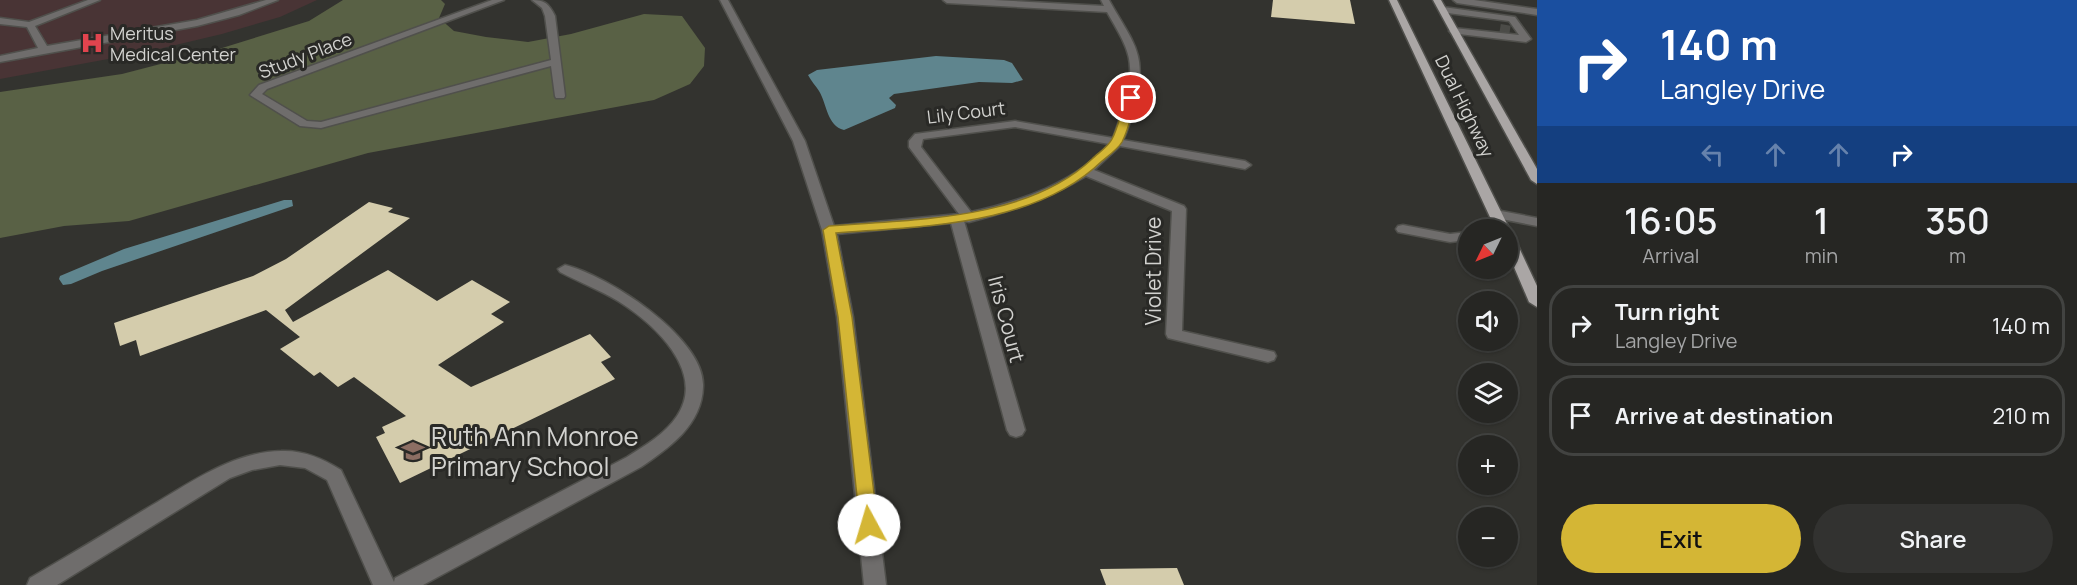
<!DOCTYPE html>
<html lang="en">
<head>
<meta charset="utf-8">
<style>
	:root { --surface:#262623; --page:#323230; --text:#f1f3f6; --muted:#a4a5a6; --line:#424341; --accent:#d4b635 }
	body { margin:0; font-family:Manrope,sans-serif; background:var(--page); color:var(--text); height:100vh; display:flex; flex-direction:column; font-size:22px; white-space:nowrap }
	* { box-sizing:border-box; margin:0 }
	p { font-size:20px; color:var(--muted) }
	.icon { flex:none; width:33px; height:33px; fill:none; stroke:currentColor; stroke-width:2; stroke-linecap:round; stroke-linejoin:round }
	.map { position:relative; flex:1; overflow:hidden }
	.sheet { display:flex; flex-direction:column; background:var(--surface); width:540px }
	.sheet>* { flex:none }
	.hud { background:#1a4fa0; color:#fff; overflow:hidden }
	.needle { width:39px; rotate:227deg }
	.fabs { position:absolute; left:1458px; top:219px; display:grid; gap:12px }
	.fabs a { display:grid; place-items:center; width:60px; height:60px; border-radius:50%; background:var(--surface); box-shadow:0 2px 4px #0004,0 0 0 2px var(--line); font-size:30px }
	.pin { position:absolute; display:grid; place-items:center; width:51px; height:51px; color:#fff; margin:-26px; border:3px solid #fff; border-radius:50%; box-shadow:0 2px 6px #0007 }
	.me { position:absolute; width:66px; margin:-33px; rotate:354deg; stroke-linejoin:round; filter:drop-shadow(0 0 4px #0008) }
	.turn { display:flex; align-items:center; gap:21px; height:126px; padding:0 24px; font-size:27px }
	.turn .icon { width:78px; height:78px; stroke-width:2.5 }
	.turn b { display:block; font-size:42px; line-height:51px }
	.lanes { display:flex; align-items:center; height:57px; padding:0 24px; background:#0003; justify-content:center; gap:30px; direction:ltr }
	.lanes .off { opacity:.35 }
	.eta { display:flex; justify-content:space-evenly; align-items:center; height:102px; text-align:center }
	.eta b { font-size:36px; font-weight:600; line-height:42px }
	.cta { display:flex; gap:12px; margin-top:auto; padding:12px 24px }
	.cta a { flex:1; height:69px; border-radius:36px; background:var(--accent); color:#111; font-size:24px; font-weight:600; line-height:69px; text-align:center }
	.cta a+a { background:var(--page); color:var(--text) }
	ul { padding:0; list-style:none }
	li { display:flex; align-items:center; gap:18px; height:81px; margin:0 12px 9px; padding:0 12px; border:3px solid var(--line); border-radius:24px }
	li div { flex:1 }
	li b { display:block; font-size:22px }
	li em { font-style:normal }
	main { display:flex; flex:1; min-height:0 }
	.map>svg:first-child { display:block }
	.medical { fill:#493435 }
	.forest { fill:#596145 }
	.water { fill:#5f858e }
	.building { fill:#d4ccac }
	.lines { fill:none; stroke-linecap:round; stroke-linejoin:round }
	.minor-tunnel { stroke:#4b4b47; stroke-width:10; stroke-dasharray:10 4.5; stroke-linecap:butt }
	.minor-casing { stroke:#50504c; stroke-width:3 }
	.major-casing { stroke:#50504c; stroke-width:3 }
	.minor { fill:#6f6d6c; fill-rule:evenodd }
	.major { fill:#aaa6a5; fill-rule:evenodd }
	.route { fill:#d4b635; stroke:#8a7622; stroke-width:1.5 }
	.labels { text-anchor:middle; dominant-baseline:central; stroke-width:6; stroke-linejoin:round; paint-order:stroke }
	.far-poi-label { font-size:18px; fill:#d2d2cf; stroke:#292926; text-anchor:start }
	.far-street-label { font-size:18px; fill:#d2d2cf; stroke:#292926 }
	.street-label { font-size:21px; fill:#d2d2cf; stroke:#292926 }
	.near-poi-label { font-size:26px; fill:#d2d2cf; stroke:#292926; text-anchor:start }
</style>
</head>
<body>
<main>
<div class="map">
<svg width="1537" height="585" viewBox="0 0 1537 585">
	<rect width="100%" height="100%" fill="#33332f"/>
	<path class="medical" d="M0 0H317L280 17 222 34 146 52 0 79Z"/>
	<path class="forest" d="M343 0H441L445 4 439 18 454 31 486 37 528 42 571 34 644 14 682 16 705 48 704 66 690 84 654 100 368 153 129 221 64 226 0 238V92L122 74 222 48 309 21Z"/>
	<g class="water">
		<path d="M936 56 1004 60 1012 63 1023 80 1012 83 979 82 894 94 889 98 896 105 895 108 844 130C827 126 827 104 819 91 816 86 811 81 808 75L817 70Z"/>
		<path d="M284 200H292L293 206 102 271 71 284 63 285 59 279 60 276 124 249Z"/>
	</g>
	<g class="building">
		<path d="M1273 0H1350L1355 24 1271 17Z"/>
		<path d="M369 202 393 208 388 212 410 218 285 310 293 322 388 270 437 301 472 280 510 302 491 314 504 322 438 365 471 387 590 334 611 357 601 362 615 379 400 483 376 437 385 433 382 427 406 416 354 377 338 387 320 372 314 376 280 349 300 337 266 310 140 356 136 340 120 346 114 323 253 276 286 259Z"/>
		<path d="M1177 568 1184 585H1106L1100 569Z"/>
	</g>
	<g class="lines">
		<path class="minor-tunnel" d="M1500 29 1512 31"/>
		<g class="minor-casing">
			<g id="minor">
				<path d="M88 0H100L35 26 47 46 197 20 266 0H278L239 15 197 26 0 62V56L38 48 27 27 0 24V18L29 22Z"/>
				<path d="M492 0H504L267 89 262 94 307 121 321 122 551 60 545 16 542 8 532 0C545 0 549 4 555 16L565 96 564 98H556L555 96 551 66 321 128 300 126 250 95 259 85Z"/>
				<path d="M720 0H728L805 141 834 226 959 214 909 147V141L915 134 1015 121 1113 138C1118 126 1121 114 1125 101 1137 60 1127 47 1107 12L947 3 943 0H994L1104 6 1101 0H1109C1133 43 1148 53 1135 104 1132 116 1129 128 1123 140L1245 161 1251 165 1245 169 1120 146 1094 170 1184 206 1186 209 1182 331 1274 352 1276 356 1274 360 1268 362 1168 338 1166 334 1172 211 1086 176C1050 198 1009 212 969 222L964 221 1025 430 1022 435 1016 437 1010 435 1007 430 951 223 837 234 853 317 886 585H864L837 317 822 230 793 141ZM1015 127 1109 144C1077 182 1019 202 971 212L921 147 923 139Z"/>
				<path d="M1453 0H1474L1537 9V15L1457 3Z"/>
				<path d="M1443 7 1515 17 1531 39 1526 42 1451 33 1449 31 1454 28 1519 35 1509 21 1440 12V8Z"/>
				<path d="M1496 210 1537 218V226L1491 217 1489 214Z"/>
				<path d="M1403 225 1450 234 1468 232V240L1450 242 1398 232 1396 229 1398 226Z"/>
				<path d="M565 265C607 275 706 338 703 387 702 425 669 448 641 467L423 585H373L327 480 305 468 280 465 252 470 230 478 57 585H27L30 578C68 556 106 533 144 510 186 486 230 452 281 451 303 450 322 458 341 470L394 582 395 578 627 457C646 445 665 434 677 416 707 371 653 323 618 301 600 290 579 282 560 272L558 269Z"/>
			</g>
		</g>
		<g class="major-casing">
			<g id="major">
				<path d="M1389 0H1397L1510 230 1508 233V230H1496Z"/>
				<path d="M1433 0H1441L1537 169V184L1531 180Z"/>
				<path d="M1508 235 1515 239 1537 286V307L1529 302 1508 253Z"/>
			</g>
		</g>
		<use href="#minor" class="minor"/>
		<use href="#major" class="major"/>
	</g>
	<path class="route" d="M1128 96 1136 98C1132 112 1129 129 1122 142 1118 149 1108 156 1102 161 1035 226 924 226 836 233L852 317 878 525 875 530 869 533 862 530 860 525 838 317 823 230 829 226C915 219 1026 221 1092 159 1098 153 1108 147 1112 139 1119 126 1121 109 1128 96Z"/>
	<defs>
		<g id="hospital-bare" transform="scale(1.8)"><path d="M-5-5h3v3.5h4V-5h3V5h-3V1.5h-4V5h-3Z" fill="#e0444e" stroke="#292926" stroke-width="2.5" paint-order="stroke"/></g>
		<g id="school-bare" transform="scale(1.8)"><path d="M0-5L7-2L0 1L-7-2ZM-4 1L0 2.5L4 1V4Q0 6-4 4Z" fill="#8d6e63" stroke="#292926" stroke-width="2.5" paint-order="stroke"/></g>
	</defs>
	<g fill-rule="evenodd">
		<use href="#hospital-bare" x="92" y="43"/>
		<use href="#school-bare" x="413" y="451"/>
	</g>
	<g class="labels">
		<g class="far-poi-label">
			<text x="110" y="33">Meritus<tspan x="110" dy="21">Medical Center</tspan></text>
		</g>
		<g class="far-street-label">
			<text transform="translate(305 55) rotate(-21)">Study Place</text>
			<text transform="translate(1465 106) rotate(64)">Dual Highway</text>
			<text transform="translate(966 112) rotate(-7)">Lily Court</text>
		</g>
		<g class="street-label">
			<text transform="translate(1153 271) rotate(-90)">Violet Drive</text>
			<text transform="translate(1007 319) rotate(75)">Iris Court</text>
		</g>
		<g class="near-poi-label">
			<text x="431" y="436">Ruth Ann Monroe<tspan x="431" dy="30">Primary School</tspan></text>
		</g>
	</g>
</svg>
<div class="fabs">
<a><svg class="needle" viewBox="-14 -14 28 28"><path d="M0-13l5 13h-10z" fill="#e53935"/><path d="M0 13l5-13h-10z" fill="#a4a5a6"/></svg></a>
<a><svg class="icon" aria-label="sound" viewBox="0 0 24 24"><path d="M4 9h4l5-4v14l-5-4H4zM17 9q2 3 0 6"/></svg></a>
<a><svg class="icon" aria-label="layers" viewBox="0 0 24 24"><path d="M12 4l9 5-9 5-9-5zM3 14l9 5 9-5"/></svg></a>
<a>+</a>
<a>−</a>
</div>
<div class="pin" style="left:1131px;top:98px;background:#d93025"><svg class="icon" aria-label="arrive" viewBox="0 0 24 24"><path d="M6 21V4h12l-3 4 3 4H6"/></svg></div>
<svg class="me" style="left:869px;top:525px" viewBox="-20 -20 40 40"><circle r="19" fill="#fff"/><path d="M0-13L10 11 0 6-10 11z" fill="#d4b635"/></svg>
</div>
<section class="sheet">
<div class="hud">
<div class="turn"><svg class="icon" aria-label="right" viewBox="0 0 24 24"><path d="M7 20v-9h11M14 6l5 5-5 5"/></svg><div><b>140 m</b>Langley Drive</div></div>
<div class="lanes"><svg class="icon off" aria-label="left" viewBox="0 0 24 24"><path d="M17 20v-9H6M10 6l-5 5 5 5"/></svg><svg class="icon off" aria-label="ahead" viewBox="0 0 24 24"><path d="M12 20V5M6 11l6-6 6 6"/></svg><svg class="icon off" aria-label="ahead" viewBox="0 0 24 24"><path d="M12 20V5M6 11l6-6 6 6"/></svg><svg class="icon" aria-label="right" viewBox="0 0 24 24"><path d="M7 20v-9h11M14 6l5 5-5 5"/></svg></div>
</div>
<div class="eta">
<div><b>16:05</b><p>Arrival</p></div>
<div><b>1</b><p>min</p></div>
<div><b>350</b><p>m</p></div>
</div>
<ul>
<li><svg class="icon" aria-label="right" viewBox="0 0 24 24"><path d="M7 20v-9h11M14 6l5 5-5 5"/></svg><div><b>Turn right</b><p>Langley Drive</p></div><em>140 m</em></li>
<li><svg class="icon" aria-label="arrive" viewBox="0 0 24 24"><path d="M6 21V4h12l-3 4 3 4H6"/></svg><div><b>Arrive at destination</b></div><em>210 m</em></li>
</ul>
<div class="cta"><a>Exit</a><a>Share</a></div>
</section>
</main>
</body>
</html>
